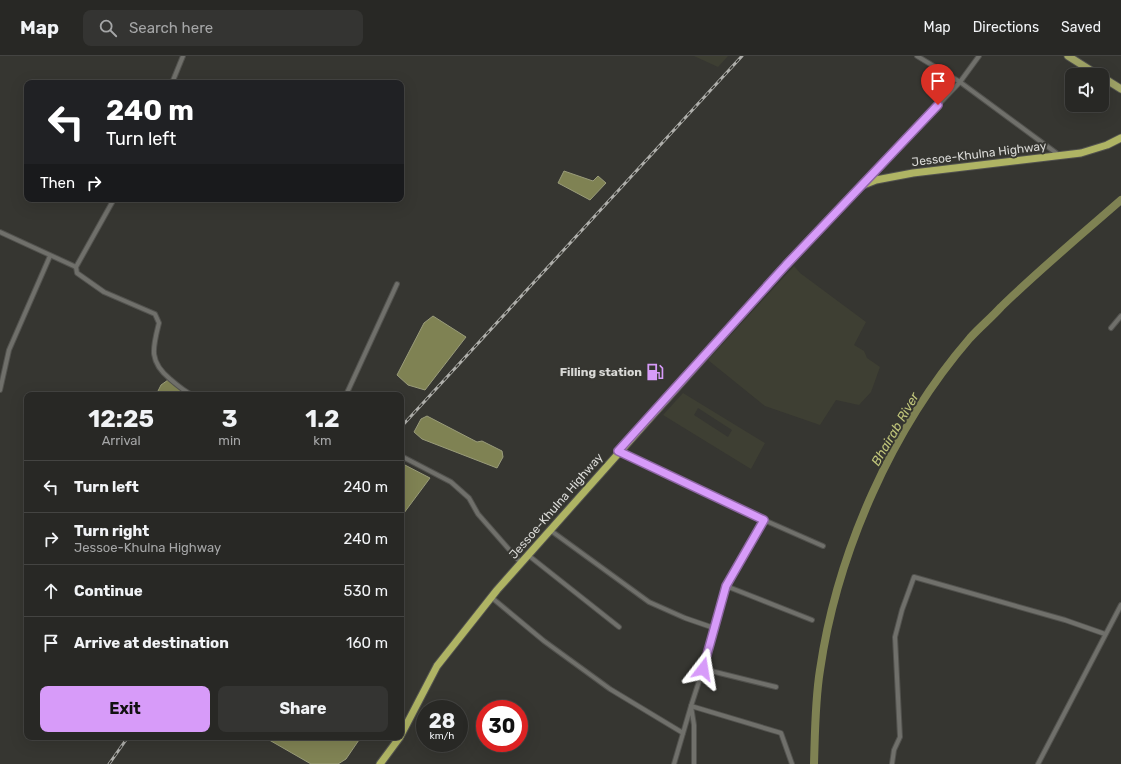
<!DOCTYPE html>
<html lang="en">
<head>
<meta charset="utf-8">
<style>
	:root { --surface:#282825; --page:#343432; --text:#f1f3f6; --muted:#a5a6a7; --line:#444442; --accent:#d79bf9 }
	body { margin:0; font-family:Rubik,sans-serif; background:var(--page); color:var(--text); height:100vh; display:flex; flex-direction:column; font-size:15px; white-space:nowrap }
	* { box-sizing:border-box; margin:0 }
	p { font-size:13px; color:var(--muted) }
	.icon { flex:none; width:22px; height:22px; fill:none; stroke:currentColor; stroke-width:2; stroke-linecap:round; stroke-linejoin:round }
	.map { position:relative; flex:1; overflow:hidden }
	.drawer { position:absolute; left:24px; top:336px; width:380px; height:348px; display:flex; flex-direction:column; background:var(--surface); border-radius:8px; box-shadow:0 4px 16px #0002,0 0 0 1px var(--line) }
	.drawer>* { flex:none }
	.banner { position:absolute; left:24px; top:24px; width:380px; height:122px; border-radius:8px; box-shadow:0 4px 16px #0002,0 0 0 1px var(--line); background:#202124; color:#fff; overflow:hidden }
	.tools { position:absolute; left:1065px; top:12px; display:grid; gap:8px }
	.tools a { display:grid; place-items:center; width:44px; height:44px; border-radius:8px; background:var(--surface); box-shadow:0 4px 16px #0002,0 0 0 1px var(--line); font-size:20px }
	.speed { position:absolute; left:416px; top:644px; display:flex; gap:8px; font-size:20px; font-weight:700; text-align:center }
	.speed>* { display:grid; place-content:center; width:52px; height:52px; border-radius:50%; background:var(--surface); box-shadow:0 4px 16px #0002,0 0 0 1px var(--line); line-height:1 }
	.speed small { font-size:10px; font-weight:400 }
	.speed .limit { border:6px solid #d22; background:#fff; color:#111 }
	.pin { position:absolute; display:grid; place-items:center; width:34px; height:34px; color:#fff; margin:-41px -17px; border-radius:50% 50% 50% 0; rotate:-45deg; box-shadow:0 0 4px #0007 }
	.pin .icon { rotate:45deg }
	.me { position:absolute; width:44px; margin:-22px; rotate:14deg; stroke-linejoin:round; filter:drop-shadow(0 0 3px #0008) }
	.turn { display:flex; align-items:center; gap:14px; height:84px; padding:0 16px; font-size:18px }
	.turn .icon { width:52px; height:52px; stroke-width:2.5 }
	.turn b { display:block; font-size:28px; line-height:34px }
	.then { display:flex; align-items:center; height:38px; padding:0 16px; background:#0003; gap:8px; font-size:15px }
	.eta { display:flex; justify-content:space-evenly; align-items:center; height:68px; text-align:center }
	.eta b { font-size:24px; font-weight:700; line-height:28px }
	.cta { display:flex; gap:8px; margin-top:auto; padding:8px 16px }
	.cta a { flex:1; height:46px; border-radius:8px; background:var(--accent); color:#111; font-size:16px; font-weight:700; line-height:46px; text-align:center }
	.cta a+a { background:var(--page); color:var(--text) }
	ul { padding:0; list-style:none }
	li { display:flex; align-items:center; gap:12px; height:52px; padding:0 16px; border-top:1px solid var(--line) }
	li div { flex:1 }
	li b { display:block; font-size:15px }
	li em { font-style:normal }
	header { display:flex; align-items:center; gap:24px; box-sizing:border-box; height:56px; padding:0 20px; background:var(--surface); border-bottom:1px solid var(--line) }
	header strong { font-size:19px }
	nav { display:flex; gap:22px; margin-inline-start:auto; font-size:14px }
	.search { width:280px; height:36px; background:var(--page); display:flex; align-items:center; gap:10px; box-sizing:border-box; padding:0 14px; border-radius:8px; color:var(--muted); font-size:15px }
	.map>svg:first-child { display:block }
	.built { fill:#3e3f33; fill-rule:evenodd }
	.water { fill:#7f8253; stroke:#9a9c7a }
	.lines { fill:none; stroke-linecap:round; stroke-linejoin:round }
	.river { stroke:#7f8253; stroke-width:8 }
	.minor-casing { stroke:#52524e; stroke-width:6 }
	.primary-casing { stroke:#52524e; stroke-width:9 }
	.trunk-casing { stroke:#52524e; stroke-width:9 }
	.minor { stroke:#70706b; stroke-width:4 }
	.primary { stroke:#9fa366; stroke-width:7 }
	.trunk { stroke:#afb464; stroke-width:7 }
	.rail-casing { stroke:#aeaeaa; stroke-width:3 }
	.rail { stroke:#363631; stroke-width:1.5; stroke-dasharray:4.5; stroke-linecap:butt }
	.route-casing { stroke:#8c65a2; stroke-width:10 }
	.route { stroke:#d79bf9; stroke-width:7 }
	.labels { text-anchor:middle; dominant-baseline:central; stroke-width:4; stroke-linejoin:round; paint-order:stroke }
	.street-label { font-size:12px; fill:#d9d9d6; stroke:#363631 }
	.poi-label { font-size:12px; font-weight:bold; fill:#d9d9d6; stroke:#363631; text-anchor:end }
	.water-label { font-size:13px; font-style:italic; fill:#c0c57a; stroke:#363631 }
</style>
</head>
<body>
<header>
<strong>Map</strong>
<div class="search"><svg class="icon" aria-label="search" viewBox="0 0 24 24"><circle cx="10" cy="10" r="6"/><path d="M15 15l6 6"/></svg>Search here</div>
<nav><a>Map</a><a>Directions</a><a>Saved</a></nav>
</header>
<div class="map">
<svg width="1121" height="708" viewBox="0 0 1121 708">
	<rect width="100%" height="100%" fill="#363631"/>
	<g class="built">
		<path d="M694 0H728L718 11Z"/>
		<path d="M794 210 800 217 866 266 854 289 864 295 867 302 880 311 871 336 859 349 836 344 820 369 765 350 708 304Z"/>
		<path d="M683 337 765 387 751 413 663 359ZM698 352 732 374 728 381 694 359Z"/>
	</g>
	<g class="water">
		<path d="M564 115 593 125 598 120 606 127 590 144 560 128 558 127Z"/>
		<path d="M433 260 466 281 425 334 408 329 397 319 424 267Z"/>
		<path d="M168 324 187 339H156L161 329Z"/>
		<path d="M427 360 477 386 482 385 502 395 503 401 497 412 422 383 414 376 421 363Z"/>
		<path d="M401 407 430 422 401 461Z"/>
		<path d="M264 681H361L346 703 338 708H311Z"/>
	</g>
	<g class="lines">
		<path class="river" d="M814 708C815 677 815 645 820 614 837 497 892 372 970 282 980 271 991 262 1001 251 1039 214 1081 179 1121 144"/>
		<g class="minor-casing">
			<g id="minor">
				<path d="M917 0 960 26 1059 99"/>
				<path d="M172 27 183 0"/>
				<path d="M864 127 960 26 979 0"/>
				<path d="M114 143 76 211 77 217 104 236 155 258 159 267C153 291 148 305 170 323 177 329 184 335 192 339"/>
				<path d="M0 176 76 211"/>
				<path d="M1111 272 1121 260"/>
				<path d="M0 334 9 294 50 200"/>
				<path d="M346 339 397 228"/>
				<path d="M619 395 764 464 726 530"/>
				<path d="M401 400 451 426 469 442 478 458 521 507"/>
				<path d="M764 464 823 490"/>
				<path d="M550 474 649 546 685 562 714 572 726 530 812 564"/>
				<path d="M528 499 619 571"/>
				<path d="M491 541 544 585 610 633 683 677"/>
				<path d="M714 572 703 613 776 631"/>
				<path d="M703 613 691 650 781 677 792 708"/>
				<path d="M674 708 691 650 694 669V708"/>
				<path d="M892 708 894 694 900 681 895 581 902 554 914 521 1065 564 1105 578"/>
				<path d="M1038 708 1121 549"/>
			</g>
		</g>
		<g class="primary-casing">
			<g id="primary">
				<path d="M1068 0 1098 19"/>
				<path d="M1102 21 1121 33"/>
			</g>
		</g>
		<g class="trunk-casing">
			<g id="trunk">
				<path d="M401 679 437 610 497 534 786 209 861 130 876 124 913 117 1081 97 1107 89 1121 82"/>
				<path d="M380 708 400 681"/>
			</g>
		</g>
		<use href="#minor" class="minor"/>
		<use href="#primary" class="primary"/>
		<use href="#trunk" class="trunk"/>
		<g class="rail-casing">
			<g id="rail">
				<path d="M401 371 742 0"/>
				<path d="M109 708 128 681"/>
			</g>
		</g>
		<use href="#rail" class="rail"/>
	</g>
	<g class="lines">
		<g class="route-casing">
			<path id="route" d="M703 613 726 530 764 464 618 395 786 209 938 49"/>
		</g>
		<use href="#route" class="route"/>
	</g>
	<defs>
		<g id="fuel-bare" transform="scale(1.38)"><path d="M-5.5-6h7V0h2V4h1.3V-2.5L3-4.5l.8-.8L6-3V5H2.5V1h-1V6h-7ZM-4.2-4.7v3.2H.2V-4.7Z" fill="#d79bf9" stroke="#363631" stroke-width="2.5" paint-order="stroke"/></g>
	</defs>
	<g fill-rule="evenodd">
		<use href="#fuel-bare" x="655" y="316"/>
	</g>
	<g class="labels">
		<g class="street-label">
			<text transform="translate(979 98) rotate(-7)">Jessoe-Khulna Highway</text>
			<text transform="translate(556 450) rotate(-49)">Jessoe-Khulna Highway</text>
		</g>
		<g class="poi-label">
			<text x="642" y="316">Filling station</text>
		</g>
		<g class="water-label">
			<text transform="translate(895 373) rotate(-60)">Bhairab River</text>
		</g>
	</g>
</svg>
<div class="tools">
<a><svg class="icon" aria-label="sound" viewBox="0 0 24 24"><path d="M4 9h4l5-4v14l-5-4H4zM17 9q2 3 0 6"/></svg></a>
</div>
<div class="speed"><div>28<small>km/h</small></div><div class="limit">30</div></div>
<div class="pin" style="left:938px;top:49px;background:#d93025"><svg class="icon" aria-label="arrive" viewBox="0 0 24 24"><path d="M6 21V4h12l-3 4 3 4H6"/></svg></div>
<svg class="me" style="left:703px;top:613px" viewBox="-20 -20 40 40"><path d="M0-17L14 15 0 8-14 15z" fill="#d79bf9" stroke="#fff" stroke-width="4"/></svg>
<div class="banner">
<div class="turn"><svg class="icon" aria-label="left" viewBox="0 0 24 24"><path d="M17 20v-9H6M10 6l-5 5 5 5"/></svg><div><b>240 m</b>Turn left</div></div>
<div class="then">Then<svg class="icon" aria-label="right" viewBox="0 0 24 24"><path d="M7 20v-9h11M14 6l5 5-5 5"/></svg></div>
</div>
<section class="drawer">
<div class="eta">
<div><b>12:25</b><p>Arrival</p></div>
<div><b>3</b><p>min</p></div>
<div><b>1.2</b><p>km</p></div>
</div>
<ul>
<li><svg class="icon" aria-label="left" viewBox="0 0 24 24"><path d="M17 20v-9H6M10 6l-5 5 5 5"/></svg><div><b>Turn left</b></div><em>240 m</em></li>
<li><svg class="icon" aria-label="right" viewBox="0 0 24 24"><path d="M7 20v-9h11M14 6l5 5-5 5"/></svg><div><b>Turn right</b><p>Jessoe-Khulna Highway</p></div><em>240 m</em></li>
<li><svg class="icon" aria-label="ahead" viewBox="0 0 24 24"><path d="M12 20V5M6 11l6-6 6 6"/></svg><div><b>Continue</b></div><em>530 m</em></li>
<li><svg class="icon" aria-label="arrive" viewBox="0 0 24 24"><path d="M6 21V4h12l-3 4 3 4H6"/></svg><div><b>Arrive at destination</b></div><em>160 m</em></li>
</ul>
<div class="cta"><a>Exit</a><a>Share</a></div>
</section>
</div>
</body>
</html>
